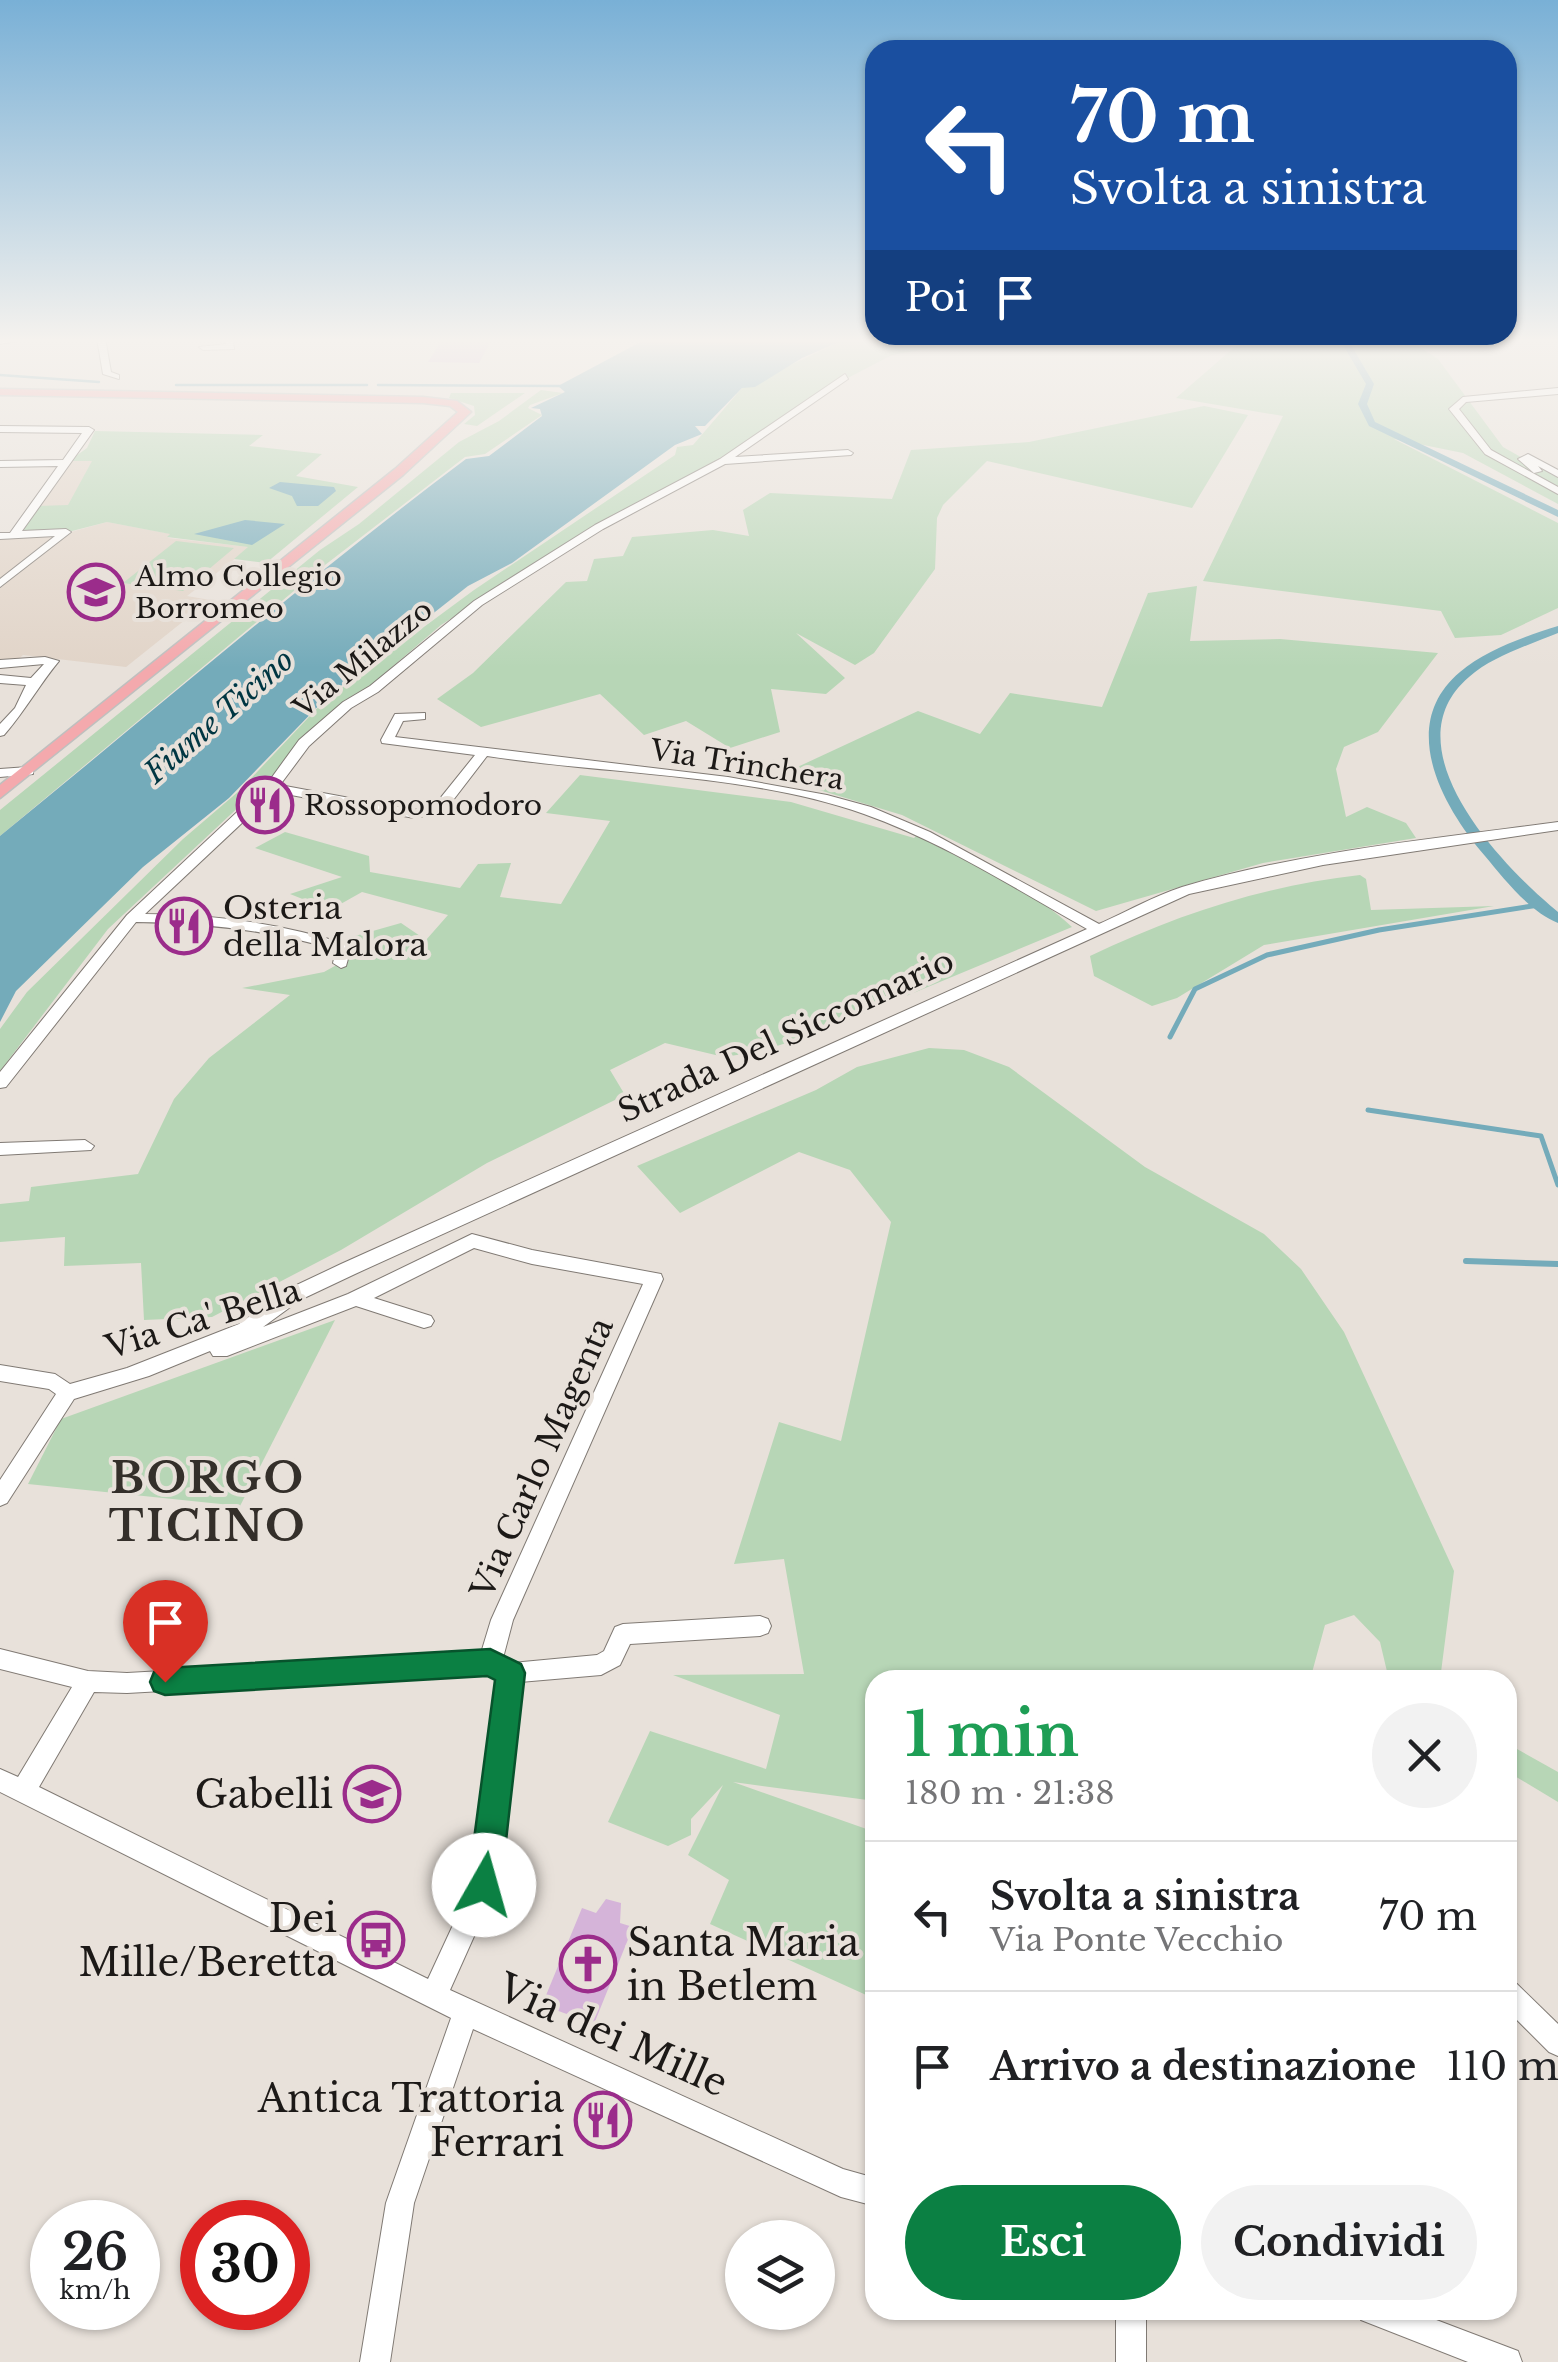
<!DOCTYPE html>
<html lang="it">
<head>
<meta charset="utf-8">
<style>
	:root { --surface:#fff; --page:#f2f2f2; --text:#202124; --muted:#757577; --line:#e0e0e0; --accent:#0b8043 }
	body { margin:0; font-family:"Libre Baskerville",serif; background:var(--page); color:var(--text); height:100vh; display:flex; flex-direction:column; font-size:38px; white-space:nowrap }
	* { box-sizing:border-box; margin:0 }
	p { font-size:32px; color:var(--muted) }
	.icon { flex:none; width:55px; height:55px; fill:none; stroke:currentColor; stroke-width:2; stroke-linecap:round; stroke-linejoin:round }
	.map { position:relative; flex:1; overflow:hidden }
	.details { position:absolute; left:865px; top:1670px; width:652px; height:650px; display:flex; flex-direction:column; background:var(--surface); border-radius:30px; box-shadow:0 2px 8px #0004 }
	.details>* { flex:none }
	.top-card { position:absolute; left:865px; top:40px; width:652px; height:305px; border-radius:30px; box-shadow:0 2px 8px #0004; background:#1a4fa0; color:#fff; overflow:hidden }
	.buttons { position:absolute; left:725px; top:2220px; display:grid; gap:20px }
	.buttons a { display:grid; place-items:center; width:110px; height:110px; border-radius:50%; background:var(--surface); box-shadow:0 2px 8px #0004; font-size:50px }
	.speed { position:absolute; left:30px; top:2200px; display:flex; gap:20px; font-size:50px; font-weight:700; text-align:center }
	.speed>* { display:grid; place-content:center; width:130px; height:130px; border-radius:50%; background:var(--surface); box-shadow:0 2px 8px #0004; line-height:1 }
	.speed small { font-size:25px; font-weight:400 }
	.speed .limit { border:15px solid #d22; background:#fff; color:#111 }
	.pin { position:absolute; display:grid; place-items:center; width:85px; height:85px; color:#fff; margin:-102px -42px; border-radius:50% 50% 50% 0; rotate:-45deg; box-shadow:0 0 10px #0007 }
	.pin .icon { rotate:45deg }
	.me { position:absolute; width:110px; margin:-55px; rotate:7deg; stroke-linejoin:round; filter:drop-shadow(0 0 8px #0008) }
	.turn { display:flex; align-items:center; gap:35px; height:210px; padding:0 40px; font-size:45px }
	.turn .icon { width:130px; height:130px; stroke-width:2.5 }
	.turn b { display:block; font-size:70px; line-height:85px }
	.then { display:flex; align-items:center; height:95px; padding:0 40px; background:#0003; gap:20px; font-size:38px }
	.round { display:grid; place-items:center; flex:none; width:105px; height:105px; border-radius:52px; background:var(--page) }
	.summary { display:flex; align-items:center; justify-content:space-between; height:170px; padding:0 40px }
	h1 { font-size:60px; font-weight:700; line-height:75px; color:#1e9e55 }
	.cta { display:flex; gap:20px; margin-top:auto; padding:20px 40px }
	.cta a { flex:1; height:115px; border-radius:60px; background:var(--accent); color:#fff; font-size:40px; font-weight:700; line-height:115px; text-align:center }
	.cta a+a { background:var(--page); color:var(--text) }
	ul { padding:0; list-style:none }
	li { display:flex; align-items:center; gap:30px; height:150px; padding:0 40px; border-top:2px solid var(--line) }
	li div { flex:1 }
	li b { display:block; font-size:38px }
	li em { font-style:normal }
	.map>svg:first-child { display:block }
	.built { fill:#e1d4c8 }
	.green { fill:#b7d6b6 }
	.water { fill:#74abba }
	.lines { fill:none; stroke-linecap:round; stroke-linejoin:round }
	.stream-far2 { stroke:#74abba; stroke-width:2.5 }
	.stream-far1 { stroke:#74abba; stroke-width:5 }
	.stream { stroke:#74abba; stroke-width:6 }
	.canal { fill:#74abba; fill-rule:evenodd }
	.building { fill:#d5b4d9 }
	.minor-casing { stroke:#807a74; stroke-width:2 }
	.major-casing { stroke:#bfbfbe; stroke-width:3 }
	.minor { fill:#fff; fill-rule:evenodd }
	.major { fill:#f4a9ad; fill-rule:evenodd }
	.route { fill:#0b8043; stroke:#07532c; stroke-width:2.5 }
	.labels { text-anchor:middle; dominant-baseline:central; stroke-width:8; stroke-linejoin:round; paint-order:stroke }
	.far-poi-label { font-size:28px; fill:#1c1917; stroke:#e8e1da; text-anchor:start }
	.far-street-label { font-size:28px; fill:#1c1917; stroke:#e8e1da }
	.far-water-label { font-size:30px; font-style:italic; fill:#003642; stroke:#e8e1da }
	.poi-label { font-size:32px; fill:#1c1917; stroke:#e8e1da; text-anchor:start }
	.street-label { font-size:32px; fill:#1c1917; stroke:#e8e1da }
	.near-poi-label { font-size:38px; fill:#1c1917; stroke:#e8e1da; text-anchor:end }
	.near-street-label { font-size:38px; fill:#1c1917; stroke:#e8e1da }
	.district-label { font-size:42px; font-weight:bold; letter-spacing:2.5px; fill:#342f2a; stroke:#e8e1da }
</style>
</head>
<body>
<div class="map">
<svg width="1558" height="2362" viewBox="0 0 1558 2362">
	<rect width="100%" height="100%" fill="#e8e1da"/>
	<g class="built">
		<path d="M93 460 68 506H37L69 461Z"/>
		<path d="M107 522 171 534 168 538 250 547 187 596 210 600 126 667 23 655 13 664 0 663V588L71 532Z"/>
		<path d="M61 533 0 580V537Z"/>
	</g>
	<g class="green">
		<path d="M848 338H961L948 345 892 355 842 381 717 462 587 530 441 625 371 685 345 700 301 740 277 771 108 929 0 1071V1029L27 992 183 839 239 791 325 700 474 590 675 455 677 447 693 445 742 388Z"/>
		<path d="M1245 338 1367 343 1370 338H1415L1413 343 1438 359 1503 447 1558 478V504L1463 453 1394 439 1558 523V608L1501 635 1455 638 1441 611 1203 581 1283 416 1176 398Z"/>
		<path d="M541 390 563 393 530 405 528 408 542 415 485 454 465 457 325 565 0 836V810L320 550 359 524 459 442 499 421Z"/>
		<path d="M451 393H525L477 426 464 424 475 415 474 406 449 398Z"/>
		<path d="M1204 406 1248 415 1192 508 987 461 943 505 937 518 935 569 874 653 855 665 796 633 845 678 826 694 771 689 780 732 730 748 686 721 644 735 600 694 481 727 437 699 473 673 566 582 587 581 594 559 623 556 632 537 713 530 749 536 743 510 770 493 892 499 911 450 1029 442Z"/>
		<path d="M95 431 263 435 249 446 322 454 296 476 358 487 266 563 234 559 248 547 167 537 170 534 107 522 72 531 17 534 37 506 68 505 92 461H69L87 448Z"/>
		<path d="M176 541 234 548 183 591 123 583Z"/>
		<path d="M1197 586 1190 641 1280 639 1438 653 1378 732 1344 747 1336 769 1346 817 1367 807 1406 823 1416 838 1263 863 1096 911 902 815 776 777 918 711 980 734 1010 693 1102 707 1148 593Z"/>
		<path d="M580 775 791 802 914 838 917 835C968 864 1029 886 1072 927L822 1031 762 1051 724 1057 665 1043 610 1070 625 1095 487 1163 341 1250 212 1317 144 1320 141 1263 64 1266 65 1237 0 1242V1204L29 1201 31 1187 138 1174 174 1099 209 1058 290 995 242 988 324 972 358 953 348 938 401 923 426 940 448 915 362 892 330 910 290 894 342 877 255 848 285 832 369 856 370 872 460 888 478 864 511 863 500 897 561 904 610 821 546 813Z"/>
		<path d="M1360 875 1366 879 1371 910 1494 906 1264 945 1177 998 1152 1006 1094 976 1090 956C1178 914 1263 886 1360 875Z"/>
		<path d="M929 1048 964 1050 1009 1067 1145 1167 1264 1234 1301 1269 1344 1332 1454 1571 1440 1680H1389L1380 1642 1354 1615 1325 1625 1310 1680H875V1801L733 1782 875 1832V1999L710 1924 729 1880 688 1855 723 1785 691 1819V1835L668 1846 608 1822 650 1731 766 1769 780 1715 673 1675 804 1674 784 1559 734 1564 779 1422 841 1441 891 1222 850 1170 799 1152 680 1213 637 1166 816 1090 857 1067Z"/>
		<path d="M335 1320 240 1506 28 1484 61 1419Z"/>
		<path d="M1508 1744 1558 1772V1802L1508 1772Z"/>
	</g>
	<g class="water">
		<path d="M648 338H848L802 358 755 387 742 388 705 426H695L702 434 675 445 512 563 468 586 328 696 229 798 143 867 16 991 0 1022V836C155 710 306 579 466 459L489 456 542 416 540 409 531 408 565 392 558 386Z"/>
		<path d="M280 482 334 487 336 491 318 506H297L292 496 269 488Z"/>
		<path d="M245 520 285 524 252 545 194 534Z"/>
	</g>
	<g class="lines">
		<g class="stream-far2">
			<path d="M0 375 99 382"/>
			<path d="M176 385H367"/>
			<path d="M378 385 560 386"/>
		</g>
		<g class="stream-far1">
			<path d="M1170 1037 1195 989 1267 955 1379 930 1539 905"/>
			<path d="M1368 1110 1541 1136 1558 1185"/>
		</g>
		<path class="stream" d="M1466 1261 1558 1264"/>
		<g class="canal">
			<path d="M1339 338H1347L1374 384 1367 404 1375 422 1558 510V517L1369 426 1358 404 1366 384Z"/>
			<path d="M1558 626V633C1529 645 1493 656 1469 677 1387 747 1502 866 1558 912V923C1530 912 1504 879 1485 856 1442 806 1397 725 1460 672 1486 650 1526 636 1558 626Z"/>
		</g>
	</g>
	<g class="building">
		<path d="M443 338 492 339 479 363 428 362Z"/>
		<path d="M606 1899 621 1903 620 1923 633 1927 594 2024 542 2005 582 1908 596 1913Z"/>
	</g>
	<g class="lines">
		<g class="minor-casing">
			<g id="minor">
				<path d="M0 338H37L0 344Z"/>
				<path d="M97 338H105L111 372 119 375V379L103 374Z"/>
				<path d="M225 338H233L234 349 203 350 199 347 226 344Z"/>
				<path d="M845 374 848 379 735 457 848 450 853 453 851 455 725 464 603 529 482 605 378 692 351 708 309 746 280 785 414 810 434 806 475 755 382 743 381 740 395 714 425 713V719L403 721 395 737 728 777 827 795 871 807 930 832 1099 924C1126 912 1154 896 1182 887 1304 851 1433 839 1558 822V830L1323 865 1189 894 355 1274 300 1300 263 1327 348 1294 472 1234 532 1250 661 1274 663 1279 513 1620 503 1658 512 1663 597 1655 604 1651 615 1627 623 1624 760 1616 768 1619 771 1626 768 1633 760 1636 630 1644 620 1665 601 1675 520 1682 497 1885 450 1990 843 2169 875 2178V2206L841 2197 473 2029 414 2203 390 2362H360L386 2203 451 2018 0 1792V1769L18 1777 72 1687 0 1669V1649L88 1671 127 1673 481 1653 491 1620 643 1284 532 1264 474 1248 374 1298 431 1316 434 1321 431 1326 424 1328 356 1306 227 1356H213L210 1351 149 1376 74 1399 7 1503 0 1506V1480L56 1394 49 1389 0 1381V1365L55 1374 70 1384 127 1368 239 1324 286 1290 341 1264 1087 929C1014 888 943 842 864 814 748 773 609 775 487 756L444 812 414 818 275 792 145 914C215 914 282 924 349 945L351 948 346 966 341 968 333 963 336 950C270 930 205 923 136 922L6 1087 0 1088V1072L127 915 267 784 299 740 343 702 370 686 474 601 595 525 720 459ZM488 1673 498 1678 472 1884 428 1979 39 1787 94 1692 127 1693Z"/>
				<path d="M1558 388V394L1466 402 1459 409 1491 450 1558 487V494L1485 454 1449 409 1463 397Z"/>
				<path d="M0 426 89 427 94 430 22 531 66 529 71 532 0 587V579L55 536 0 539V533H10L58 466 0 467V461L63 460 82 433 0 432Z"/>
				<path d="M1528 454 1558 470V477L1538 466 1542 471 1534 473 1518 459Z"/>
				<path d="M45 657 59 661C39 685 25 711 4 735L0 736V724L15 708 26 685 0 683V675L31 678 44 664 0 668V660Z"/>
				<path d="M28 767 33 768V774L0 777V769Z"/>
				<path d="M85 1140 94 1146 91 1150 0 1155V1143Z"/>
				<path d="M1508 1980 1517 1984 1558 2024V2056L1549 2052 1508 2011Z"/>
				<rect x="1116" y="2310" width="30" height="52"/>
				<path d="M1356 2310H1410L1518 2351 1522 2362H1468L1361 2320Z"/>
			</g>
		</g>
		<g class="major-casing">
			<path id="major" d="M0 389 423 397 457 401 471 412 403 475 0 798V785L395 469 458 412 450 406 423 403 0 395Z"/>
		</g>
		<use href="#minor" class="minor"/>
		<use href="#major" class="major"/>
	</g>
	<linearGradient id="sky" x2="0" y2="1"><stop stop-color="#79b0d6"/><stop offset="0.51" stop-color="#f5f2ee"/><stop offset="1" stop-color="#f5f2ee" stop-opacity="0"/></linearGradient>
	<rect width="1558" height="668" fill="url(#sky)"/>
	<path class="route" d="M490 1649 521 1664 525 1673 501 1885 496 1896 484 1901 473 1896 468 1885 495 1680 487 1676 165 1695 154 1691 150 1682 154 1672 165 1668Z"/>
	<defs>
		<g id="university-ring" transform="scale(2.875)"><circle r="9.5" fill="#e8e1da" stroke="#9b2c8b" stroke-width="1.5"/><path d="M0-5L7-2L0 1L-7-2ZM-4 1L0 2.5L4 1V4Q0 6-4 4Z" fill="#9b2c8b"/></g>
		<g id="restaurant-ring" transform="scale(2.875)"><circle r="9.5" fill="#e8e1da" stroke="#9b2c8b" stroke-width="1.5"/><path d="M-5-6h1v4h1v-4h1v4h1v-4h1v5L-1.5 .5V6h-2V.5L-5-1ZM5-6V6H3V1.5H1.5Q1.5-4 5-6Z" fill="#9b2c8b"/></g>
		<g id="school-ring" transform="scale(2.875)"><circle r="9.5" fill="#e8e1da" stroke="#9b2c8b" stroke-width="1.5"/><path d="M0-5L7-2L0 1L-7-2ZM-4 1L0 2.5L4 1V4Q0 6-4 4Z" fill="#9b2c8b"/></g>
		<g id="bus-ring" transform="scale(2.875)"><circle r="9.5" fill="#e8e1da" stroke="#9b2c8b" stroke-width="1.5"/><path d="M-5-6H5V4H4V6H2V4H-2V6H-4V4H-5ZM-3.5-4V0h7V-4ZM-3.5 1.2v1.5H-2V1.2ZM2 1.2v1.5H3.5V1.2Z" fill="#9b2c8b"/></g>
		<g id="church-ring" transform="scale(2.875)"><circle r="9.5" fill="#e8e1da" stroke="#9b2c8b" stroke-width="1.5"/><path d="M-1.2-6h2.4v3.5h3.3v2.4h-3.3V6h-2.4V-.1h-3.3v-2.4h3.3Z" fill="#9b2c8b"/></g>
	</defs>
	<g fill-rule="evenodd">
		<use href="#university-ring" x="96" y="592"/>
		<use href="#restaurant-ring" x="265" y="805"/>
		<use href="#restaurant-ring" x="184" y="926"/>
		<use href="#school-ring" x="372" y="1794"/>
		<use href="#bus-ring" x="376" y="1940"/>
		<use href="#church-ring" x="588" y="1964"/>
		<use href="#restaurant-ring" x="603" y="2120"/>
	</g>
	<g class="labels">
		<g class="far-poi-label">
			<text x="135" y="576">Almo Collegio<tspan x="135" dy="32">Borromeo</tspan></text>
			<text x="304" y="805">Rossopomodoro</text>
		</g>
		<g class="far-street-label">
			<text transform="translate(363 659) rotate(-39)">Via Milazzo</text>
			<text transform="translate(747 765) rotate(9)">Via Trinchera</text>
		</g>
		<g class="far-water-label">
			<text transform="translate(219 716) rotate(-41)">Fiume Ticino</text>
		</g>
		<g class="poi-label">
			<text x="223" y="908">Osteria<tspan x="223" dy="37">della Malora</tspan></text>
		</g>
		<g class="street-label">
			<text transform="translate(786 1036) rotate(-25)">Strada Del Siccomario</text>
			<text transform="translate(203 1319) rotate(-17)">Via Ca' Bella</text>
			<text transform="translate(542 1458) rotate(-66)">Via Carlo Magenta</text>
		</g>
		<g class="near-poi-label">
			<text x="333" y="1794">Gabelli</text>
			<text x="337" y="1918">Dei<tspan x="337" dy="44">Mille/Beretta</tspan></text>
			<text x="627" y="1942" text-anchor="start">Santa Maria<tspan x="627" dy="44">in Betlem</tspan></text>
			<text x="564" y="2098">Antica Trattoria<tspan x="564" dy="44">Ferrari</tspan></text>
		</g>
		<g class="near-street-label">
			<text transform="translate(613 2035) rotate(24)">Via dei Mille</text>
		</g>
		<g class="district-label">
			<text x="208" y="1478">BORGO<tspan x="208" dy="48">TICINO</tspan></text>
		</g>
	</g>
</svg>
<div class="buttons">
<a><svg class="icon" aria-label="layers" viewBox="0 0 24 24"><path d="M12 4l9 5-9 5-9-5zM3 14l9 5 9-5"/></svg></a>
</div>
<div class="speed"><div>26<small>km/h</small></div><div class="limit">30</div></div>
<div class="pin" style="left:165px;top:1682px;background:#d93025"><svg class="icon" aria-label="arrive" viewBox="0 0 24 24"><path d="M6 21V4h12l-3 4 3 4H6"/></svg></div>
<svg class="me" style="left:484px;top:1885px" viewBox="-20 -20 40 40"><circle r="19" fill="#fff"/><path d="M0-13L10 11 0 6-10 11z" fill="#0b8043"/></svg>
<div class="top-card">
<div class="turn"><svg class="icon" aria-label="left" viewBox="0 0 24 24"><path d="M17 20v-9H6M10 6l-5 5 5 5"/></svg><div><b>70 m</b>Svolta a sinistra</div></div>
<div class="then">Poi<svg class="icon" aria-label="arrive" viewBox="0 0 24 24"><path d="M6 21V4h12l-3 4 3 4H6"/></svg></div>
</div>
<section class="details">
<div class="summary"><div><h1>1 min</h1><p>180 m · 21:38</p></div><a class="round"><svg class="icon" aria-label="close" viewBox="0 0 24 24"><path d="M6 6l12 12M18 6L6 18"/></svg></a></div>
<ul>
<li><svg class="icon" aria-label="left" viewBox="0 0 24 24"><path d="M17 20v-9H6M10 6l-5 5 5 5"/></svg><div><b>Svolta a sinistra</b><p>Via Ponte Vecchio</p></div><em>70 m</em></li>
<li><svg class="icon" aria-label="arrive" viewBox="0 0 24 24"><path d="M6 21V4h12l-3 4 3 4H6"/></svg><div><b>Arrivo a destinazione</b></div><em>110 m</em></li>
</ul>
<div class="cta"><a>Esci</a><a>Condividi</a></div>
</section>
</div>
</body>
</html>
